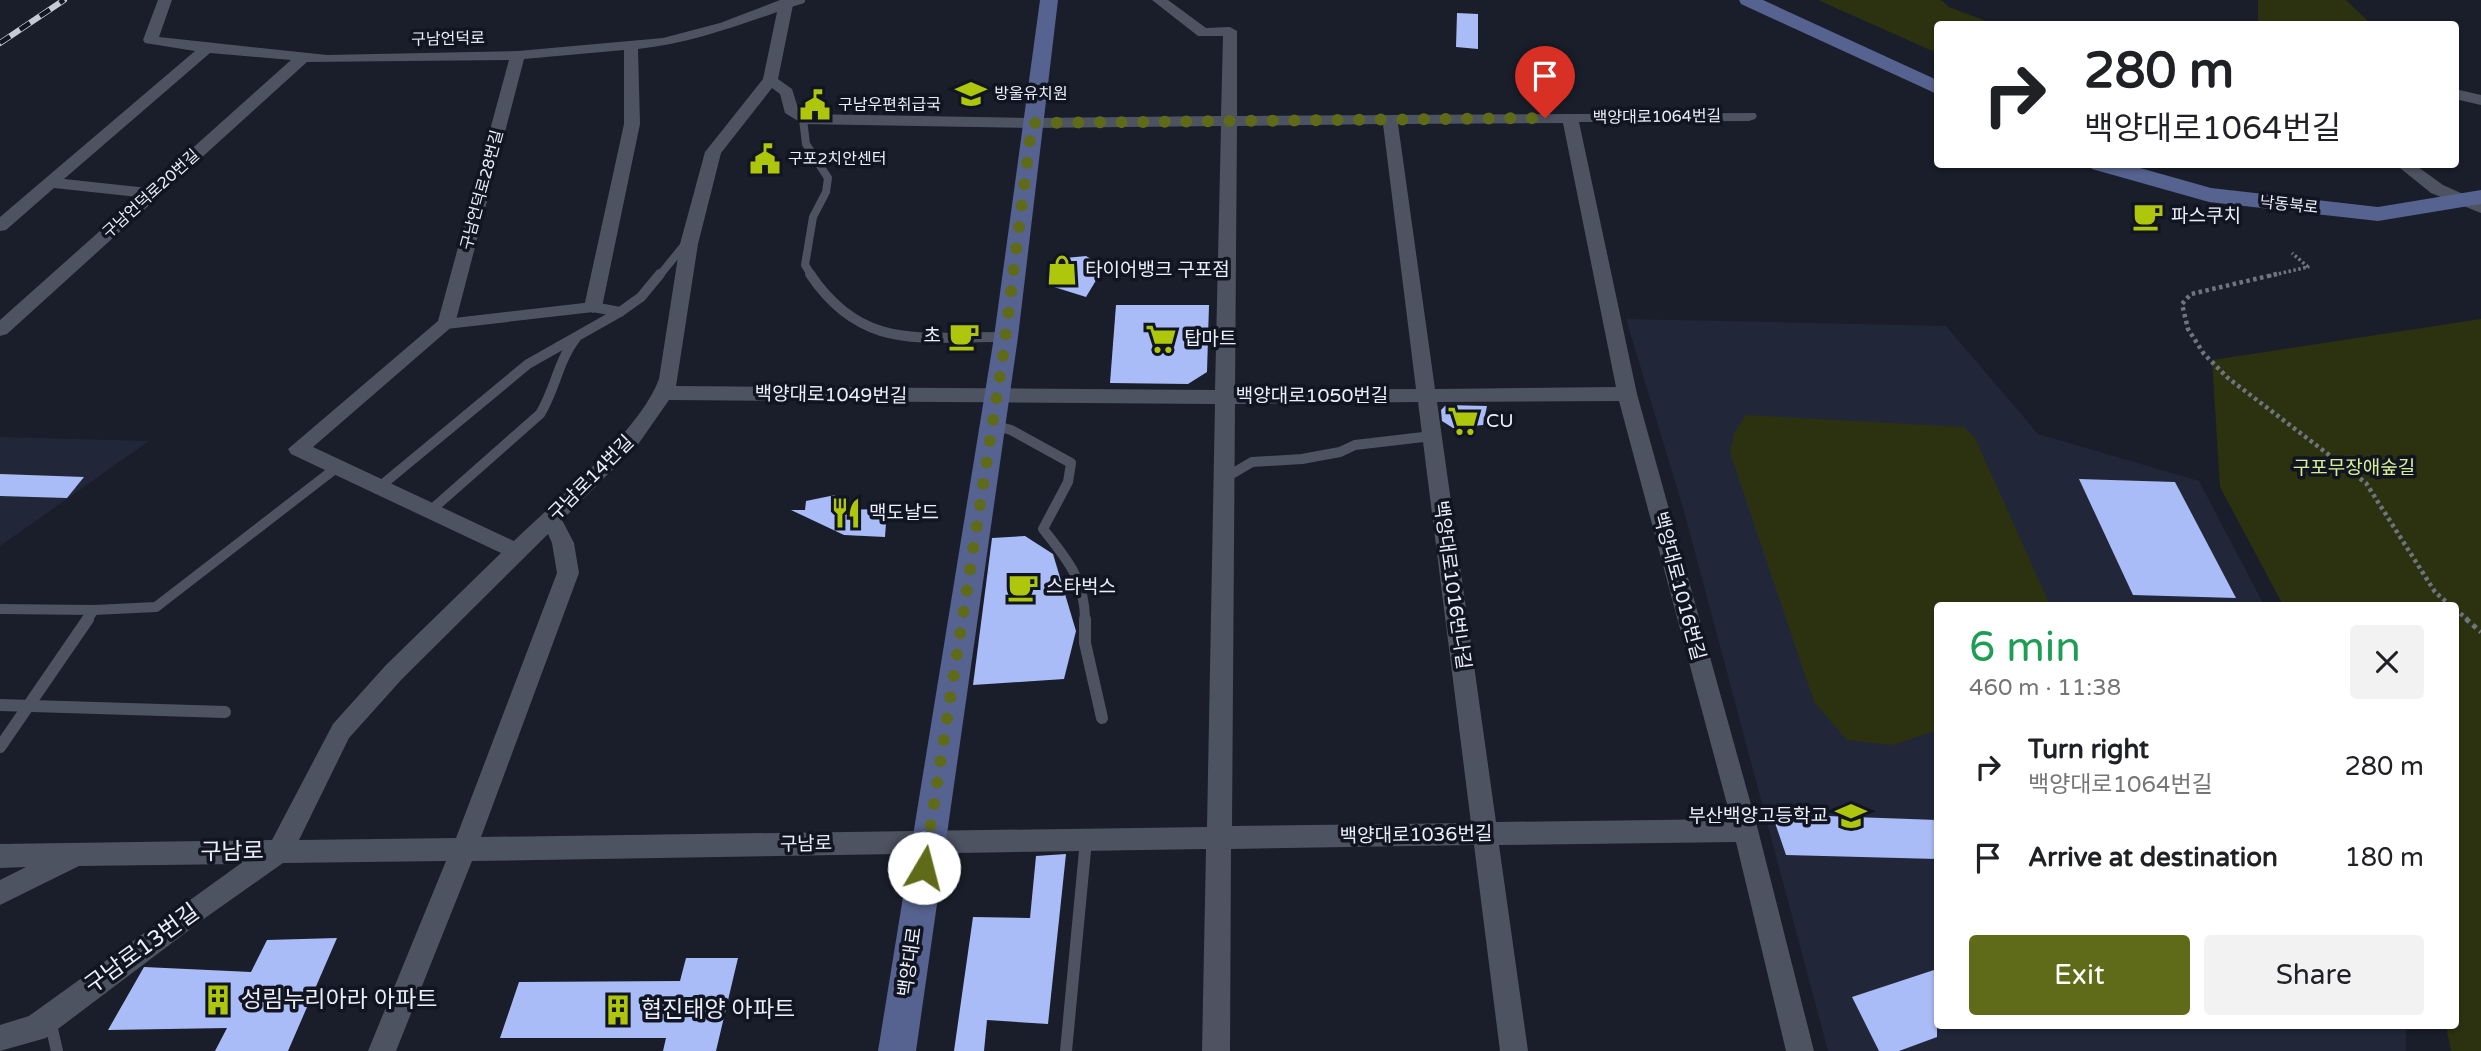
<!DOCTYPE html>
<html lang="en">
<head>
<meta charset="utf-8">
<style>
	:root { --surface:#fff; --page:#f2f2f2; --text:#202124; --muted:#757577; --accent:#606b19 }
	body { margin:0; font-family:"Varela Round","Noto Sans KR",sans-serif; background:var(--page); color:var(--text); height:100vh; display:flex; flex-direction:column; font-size:26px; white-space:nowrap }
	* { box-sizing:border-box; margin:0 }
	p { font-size:23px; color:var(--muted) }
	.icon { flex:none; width:38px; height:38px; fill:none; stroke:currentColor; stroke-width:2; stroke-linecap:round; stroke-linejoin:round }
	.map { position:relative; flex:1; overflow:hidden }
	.panel { position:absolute; left:1934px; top:602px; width:525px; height:427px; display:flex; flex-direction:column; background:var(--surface); border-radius:7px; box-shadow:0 2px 5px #0004 }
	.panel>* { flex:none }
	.hud { position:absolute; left:1934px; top:21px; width:525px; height:147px; border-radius:7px; box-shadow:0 2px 5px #0004; background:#fff; color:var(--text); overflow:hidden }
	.pin { position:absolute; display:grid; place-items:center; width:60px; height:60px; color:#fff; margin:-72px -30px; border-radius:50% 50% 50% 0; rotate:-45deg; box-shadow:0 0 7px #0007 }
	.pin .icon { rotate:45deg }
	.me { position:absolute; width:77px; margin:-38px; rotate:8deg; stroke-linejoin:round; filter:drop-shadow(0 0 5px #0008) }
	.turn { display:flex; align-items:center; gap:24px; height:147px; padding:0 35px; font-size:32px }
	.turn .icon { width:91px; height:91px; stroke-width:2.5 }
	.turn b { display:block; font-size:49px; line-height:60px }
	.round { display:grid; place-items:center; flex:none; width:74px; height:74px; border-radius:7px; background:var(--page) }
	.head { display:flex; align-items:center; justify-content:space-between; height:119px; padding:0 35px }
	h1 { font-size:42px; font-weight:600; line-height:52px; color:#1e9e55 }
	.button { display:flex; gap:14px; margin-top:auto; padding:14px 35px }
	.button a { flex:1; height:80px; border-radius:7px; background:var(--accent); color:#fff; font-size:28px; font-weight:600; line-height:80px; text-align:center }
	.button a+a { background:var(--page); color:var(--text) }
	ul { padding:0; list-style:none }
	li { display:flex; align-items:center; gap:21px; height:91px; padding:0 35px }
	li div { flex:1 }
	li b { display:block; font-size:26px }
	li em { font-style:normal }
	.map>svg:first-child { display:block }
	.built { fill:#212739 }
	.green { fill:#2c320f }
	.building { fill:#aabcf7 }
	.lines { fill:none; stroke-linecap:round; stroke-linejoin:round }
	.path-far2 { stroke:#6f747f; stroke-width:3.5; stroke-dasharray:2.5 2.5; stroke-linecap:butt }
	.path-far1 { stroke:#6f747f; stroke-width:4.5; stroke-dasharray:3.5 3.5; stroke-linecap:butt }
	.path { stroke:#6f747f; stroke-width:5; stroke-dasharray:4.5 4.5; stroke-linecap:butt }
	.lane-far2 { stroke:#4e5362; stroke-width:8 }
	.lane-far1 { stroke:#4e5362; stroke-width:10 }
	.lane { stroke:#4e5362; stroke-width:12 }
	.street { fill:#4e5362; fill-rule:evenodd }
	.secondary { fill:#56628f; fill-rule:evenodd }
	.rail-casing { stroke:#c7cad5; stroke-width:6 }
	.rail { stroke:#111421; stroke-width:4.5; stroke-dasharray:12; stroke-linecap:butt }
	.route { stroke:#606b19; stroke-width:12; stroke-dasharray:0 21.6 }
	.labels { text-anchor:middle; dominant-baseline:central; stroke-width:7; stroke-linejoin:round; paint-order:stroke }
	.far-street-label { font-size:16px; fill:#ebeef8; stroke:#111421 }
	.far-poi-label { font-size:16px; fill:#ebeef8; stroke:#111421; text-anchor:start }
	.poi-label { font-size:19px; fill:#ebeef8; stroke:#111421; text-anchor:start }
	.street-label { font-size:19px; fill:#ebeef8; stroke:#111421 }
	.park-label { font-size:19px; fill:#dbed93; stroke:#111421 }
	.near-street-label { font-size:23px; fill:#ebeef8; stroke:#111421 }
	.near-poi-label { font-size:23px; fill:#ebeef8; stroke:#111421; text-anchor:start }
</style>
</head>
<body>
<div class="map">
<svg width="2481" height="1051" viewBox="0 0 2481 1051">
	<rect width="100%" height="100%" fill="#191e2a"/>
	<g class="built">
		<path d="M1626 319 1946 326 2038 434 2199 481 2264 605 1937 606V1026H2406V1051H1828L1684 511Z"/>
		<path d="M0 437 149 441 0 546Z"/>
	</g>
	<g class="green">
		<path d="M1818 0H1941L1949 7 1994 24H1937V53Z"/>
		<path d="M2258 0H2346L2371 24H2258Z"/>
		<path d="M2481 319V1051H2451L2446 1026H2455V606L2283 605 2220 487 2212 360Z"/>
		<path d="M1746 415 1964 427 1975 438 2050 605 1937 606V730L1893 745 1847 740 1814 702 1730 452 1734 433Z"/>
	</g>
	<g class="building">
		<path d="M1457 13 1478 14V49L1456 47Z"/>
		<path d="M1086 256 1104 267 1086 297 1054 287 1055 259Z"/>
		<path d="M1116 305H1209L1207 372 1188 384 1110 383Z"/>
		<path d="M1446 405 1487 406 1483 425 1453 428 1442 421 1441 410Z"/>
		<path d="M0 474 84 477 67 498 0 496Z"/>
		<path d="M2079 479 2175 482 2236 598 2133 595Z"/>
		<path d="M835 495 832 510 887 509 885 537 844 535 791 510H805L806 501Z"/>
		<path d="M1025 536 1053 554 1076 631 1064 679 973 685 992 538Z"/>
		<path d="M1772 814 1937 820V859L1786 855Z"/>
		<path d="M1066 854 1048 1024 987 1020 984 1051H954L973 917 1030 918 1036 856Z"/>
		<path d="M337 938 288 1051H215L227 1028 108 1030 144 967 251 972 267 940Z"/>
		<path d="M686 958H738L716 1051H663L666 1038H500L519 982 680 981Z"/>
		<path d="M1937 969V1037L1899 1051H1879L1852 997Z"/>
	</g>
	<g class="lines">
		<path class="path-far2" d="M2269 276 2308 267 2292 253"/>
		<g class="path-far1">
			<path d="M2277 274 2191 294 2182 304 2188 329 2204 354 2228 378 2366 483 2435 592 2451 606"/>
			<path d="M2455 609 2468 620"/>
		</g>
		<path class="path" d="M2466 619 2481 632"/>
		<g class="lane-far2">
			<path d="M784 5 801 0"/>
			<path d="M803 119 806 144 828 178 826 192 813 217 805 265 812 276"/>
			<path d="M659 276 686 243"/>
		</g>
		<g class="lane-far1">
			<path d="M810 274C863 353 923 336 1006 337"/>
			<path d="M446 324 593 307 620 312"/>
			<path d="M993 425 1011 430 1071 463 1068 482 1043 529C1067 559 1085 580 1085 620"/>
			<path d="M1225 478 1252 462 1302 459 1340 452 1355 445 1432 436"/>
			<path d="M377 489 528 364 620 312 641 297 660 274"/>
			<path d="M429 512 540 414C555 390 558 361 576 338"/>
			<path d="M0 609 94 610 156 607 336 468"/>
			<path d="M87 620 94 610"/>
		</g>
		<g class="lane">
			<path d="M1085 619V643L1102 718"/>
			<path d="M0 705 225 712"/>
			<path d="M0 747 88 619"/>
			<path d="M50 1020 57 1051"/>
			<path d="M1066 1051 1086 840"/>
		</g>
		<g class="street">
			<path d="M158 0H172L159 37 327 55 518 51 663 38 720 23 780 0H794L778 79 792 89 798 108 807 114 1032 118 1221 116 1223 36H1198L1152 0H1168L1206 28 1230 27 1237 31V116L1755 113 1757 116 1755 119 1749 121 1579 122 1637 394 1758 830 1814 1051H1786L1736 842 1499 845 1528 1051H1500L1474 845 1231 849 1230 1051H1202L1206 849 472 861 396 1051H368L446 861 283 863 205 918 46 1038 0 1051V1025L29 1016 240 864 79 866 0 905V880L26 867 0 868V844L272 840 333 724 386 665 501 553 291 454 288 449 438 321 509 60 307 62 7 334 0 336V320L138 197 54 188 6 230 0 231V217L195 51 145 43 143 40ZM777 12 763 79 705 152 680 244 659 379C640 431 555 501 514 541L313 447 455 324 524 59 624 50V124L584 307 593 313 602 307 640 124 638 49C686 44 732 28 777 12ZM210 53 291 60 148 188 64 179ZM772 88 780 94 785 113 803 124 1032 128 1221 126 1215 390 676 386 698 244 721 153ZM1563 123 1616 387 1435 389 1398 124ZM1383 124 1416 389 1235 390 1237 126ZM669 400 1215 404 1207 827 481 837 579 573 574 543 562 520 639 443ZM1619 401 1731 819 1496 822 1437 402ZM1418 402 1471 823 1232 826 1235 404ZM548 534 552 543 557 573 456 838 299 840 349 738 402 679Z"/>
			<path d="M2455 89 2481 95V105L2455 99Z"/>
			<path d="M2395 164H2414L2443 185 2481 202V213L2431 193Z"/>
		</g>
		<g class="secondary">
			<path d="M1040 0H1058L1018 337 916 1051H878L994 337Z"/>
			<path d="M1739 0H1763L1937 80V94L1741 4Z"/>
			<path d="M2089 164H2126L2211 188 2378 207 2481 190V204L2378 221 2209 202 2092 169Z"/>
		</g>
		<g class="rail-casing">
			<path id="rail" d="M0 43 64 0"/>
		</g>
		<use href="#rail" class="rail"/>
	</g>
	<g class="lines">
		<path class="route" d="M924 868 1003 356 1032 123 1545 118"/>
	</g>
	<defs>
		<g id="school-bare" transform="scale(2.415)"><path d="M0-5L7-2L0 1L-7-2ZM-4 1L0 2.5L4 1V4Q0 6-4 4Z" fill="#aec60c" stroke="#111421" stroke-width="2.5" paint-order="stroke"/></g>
		<g id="civic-bare" transform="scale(2.415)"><path d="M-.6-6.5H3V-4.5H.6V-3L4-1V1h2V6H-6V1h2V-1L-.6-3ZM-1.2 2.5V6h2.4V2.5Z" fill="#aec60c" stroke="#111421" stroke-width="2.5" paint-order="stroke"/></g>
		<g id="cafe-bare" transform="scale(2.415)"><path d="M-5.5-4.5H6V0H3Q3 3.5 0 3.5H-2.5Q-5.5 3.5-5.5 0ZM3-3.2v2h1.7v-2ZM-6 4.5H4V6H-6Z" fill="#aec60c" stroke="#111421" stroke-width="2.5" paint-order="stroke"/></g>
		<g id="shop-bare" transform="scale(2.415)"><path d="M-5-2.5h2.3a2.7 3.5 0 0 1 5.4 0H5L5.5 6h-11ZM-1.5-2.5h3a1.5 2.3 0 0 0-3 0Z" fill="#aec60c" stroke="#111421" stroke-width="2.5" paint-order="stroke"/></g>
		<g id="supermarket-bare" transform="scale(2.415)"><path d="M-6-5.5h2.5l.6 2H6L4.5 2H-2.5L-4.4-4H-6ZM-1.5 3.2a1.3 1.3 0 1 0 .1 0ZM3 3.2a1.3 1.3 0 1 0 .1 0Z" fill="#aec60c" stroke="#111421" stroke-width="2.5" paint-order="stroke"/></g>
		<g id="restaurant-bare" transform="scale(2.415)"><path d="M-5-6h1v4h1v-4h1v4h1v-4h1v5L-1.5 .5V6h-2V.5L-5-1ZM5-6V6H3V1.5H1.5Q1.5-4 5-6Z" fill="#aec60c" stroke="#111421" stroke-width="2.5" paint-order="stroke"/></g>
		<g id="building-bare" transform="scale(2.415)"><path d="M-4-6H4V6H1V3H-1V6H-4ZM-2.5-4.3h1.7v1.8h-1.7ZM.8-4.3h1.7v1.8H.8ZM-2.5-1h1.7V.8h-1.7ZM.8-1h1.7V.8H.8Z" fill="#aec60c" stroke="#111421" stroke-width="2.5" paint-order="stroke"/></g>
	</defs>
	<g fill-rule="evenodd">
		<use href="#school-bare" x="971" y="94"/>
		<use href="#civic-bare" x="815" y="105"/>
		<use href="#civic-bare" x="765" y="159"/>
		<use href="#cafe-bare" x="2148" y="216"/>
		<use href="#shop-bare" x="1062" y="270"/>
		<use href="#cafe-bare" x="964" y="336"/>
		<use href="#supermarket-bare" x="1161" y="339"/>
		<use href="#supermarket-bare" x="1463" y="421"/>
		<use href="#restaurant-bare" x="846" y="513"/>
		<use href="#cafe-bare" x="1023" y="587"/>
		<use href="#school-bare" x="1851" y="816"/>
		<use href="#building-bare" x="218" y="1000"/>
		<use href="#building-bare" x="618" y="1010"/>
	</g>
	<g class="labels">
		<g class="far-street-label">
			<text transform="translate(448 39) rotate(-1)">구남언덕로</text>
			<text transform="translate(1657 117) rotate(-1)">백양대로1064번길</text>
			<text transform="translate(482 190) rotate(-75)">구남언덕로28번길</text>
			<text transform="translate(151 194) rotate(-42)">구남언덕로20번길</text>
			<text transform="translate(2289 205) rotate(6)">낙동북로</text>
		</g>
		<g class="far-poi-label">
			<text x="994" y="94">방울유치원</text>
			<text x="838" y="105">구남우편취급국</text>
			<text x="788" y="159">구포2치안센터</text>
		</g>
		<g class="poi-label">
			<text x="2171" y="216">파스쿠치</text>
			<text x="1085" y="270">타이어뱅크 구포점</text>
			<text x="941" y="336" text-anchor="end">초</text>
			<text x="1184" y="339">탑마트</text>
			<text x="1486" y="421">CU</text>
			<text x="869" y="513">맥도날드</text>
			<text x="1046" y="587">스타벅스</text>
			<text x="1828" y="816" text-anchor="end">부산백양고등학교</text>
		</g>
		<g class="street-label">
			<text transform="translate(831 395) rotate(1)">백양대로1049번길</text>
			<text x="1312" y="396">백양대로1050번길</text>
			<text transform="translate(591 478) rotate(-45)">구남로14번길</text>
			<text transform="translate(1452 585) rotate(82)">백양대로1016번나길</text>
			<text transform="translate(1679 586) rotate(75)">백양대로1016번길</text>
			<text transform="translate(1416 835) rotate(-1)">백양대로1036번길</text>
			<text transform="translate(806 844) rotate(-1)">구남로</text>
			<text transform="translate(910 962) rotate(-82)">백양대로</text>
		</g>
		<g class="park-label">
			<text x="2354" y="468">구포무장애숲길</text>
		</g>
		<g class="near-street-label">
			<text transform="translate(232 852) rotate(-1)">구남로</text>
			<text transform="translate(142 949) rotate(-36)">구남로13번길</text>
		</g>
		<g class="near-poi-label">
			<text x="241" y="1000">성림누리아라 아파트</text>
			<text x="641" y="1010">협진태양 아파트</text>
		</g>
	</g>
</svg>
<div class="pin" style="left:1545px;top:118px;background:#d93025"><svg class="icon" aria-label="arrive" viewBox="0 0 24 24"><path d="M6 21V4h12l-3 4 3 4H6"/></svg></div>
<svg class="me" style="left:924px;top:868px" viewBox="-20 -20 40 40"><circle r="19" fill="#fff"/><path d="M0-13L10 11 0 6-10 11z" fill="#606b19"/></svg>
<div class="hud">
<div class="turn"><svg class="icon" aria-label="right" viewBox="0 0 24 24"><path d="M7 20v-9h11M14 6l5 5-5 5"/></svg><div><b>280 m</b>백양대로1064번길</div></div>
</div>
<section class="panel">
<div class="head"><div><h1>6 min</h1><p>460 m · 11:38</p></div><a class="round"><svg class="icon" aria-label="close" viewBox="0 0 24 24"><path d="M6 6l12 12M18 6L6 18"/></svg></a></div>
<ul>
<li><svg class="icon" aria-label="right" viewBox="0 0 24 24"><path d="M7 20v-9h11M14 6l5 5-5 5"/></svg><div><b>Turn right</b><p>백양대로1064번길</p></div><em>280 m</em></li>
<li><svg class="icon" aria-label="arrive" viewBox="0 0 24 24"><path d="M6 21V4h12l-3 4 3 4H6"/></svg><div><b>Arrive at destination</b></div><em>180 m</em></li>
</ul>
<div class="button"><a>Exit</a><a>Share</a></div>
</section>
</div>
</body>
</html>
